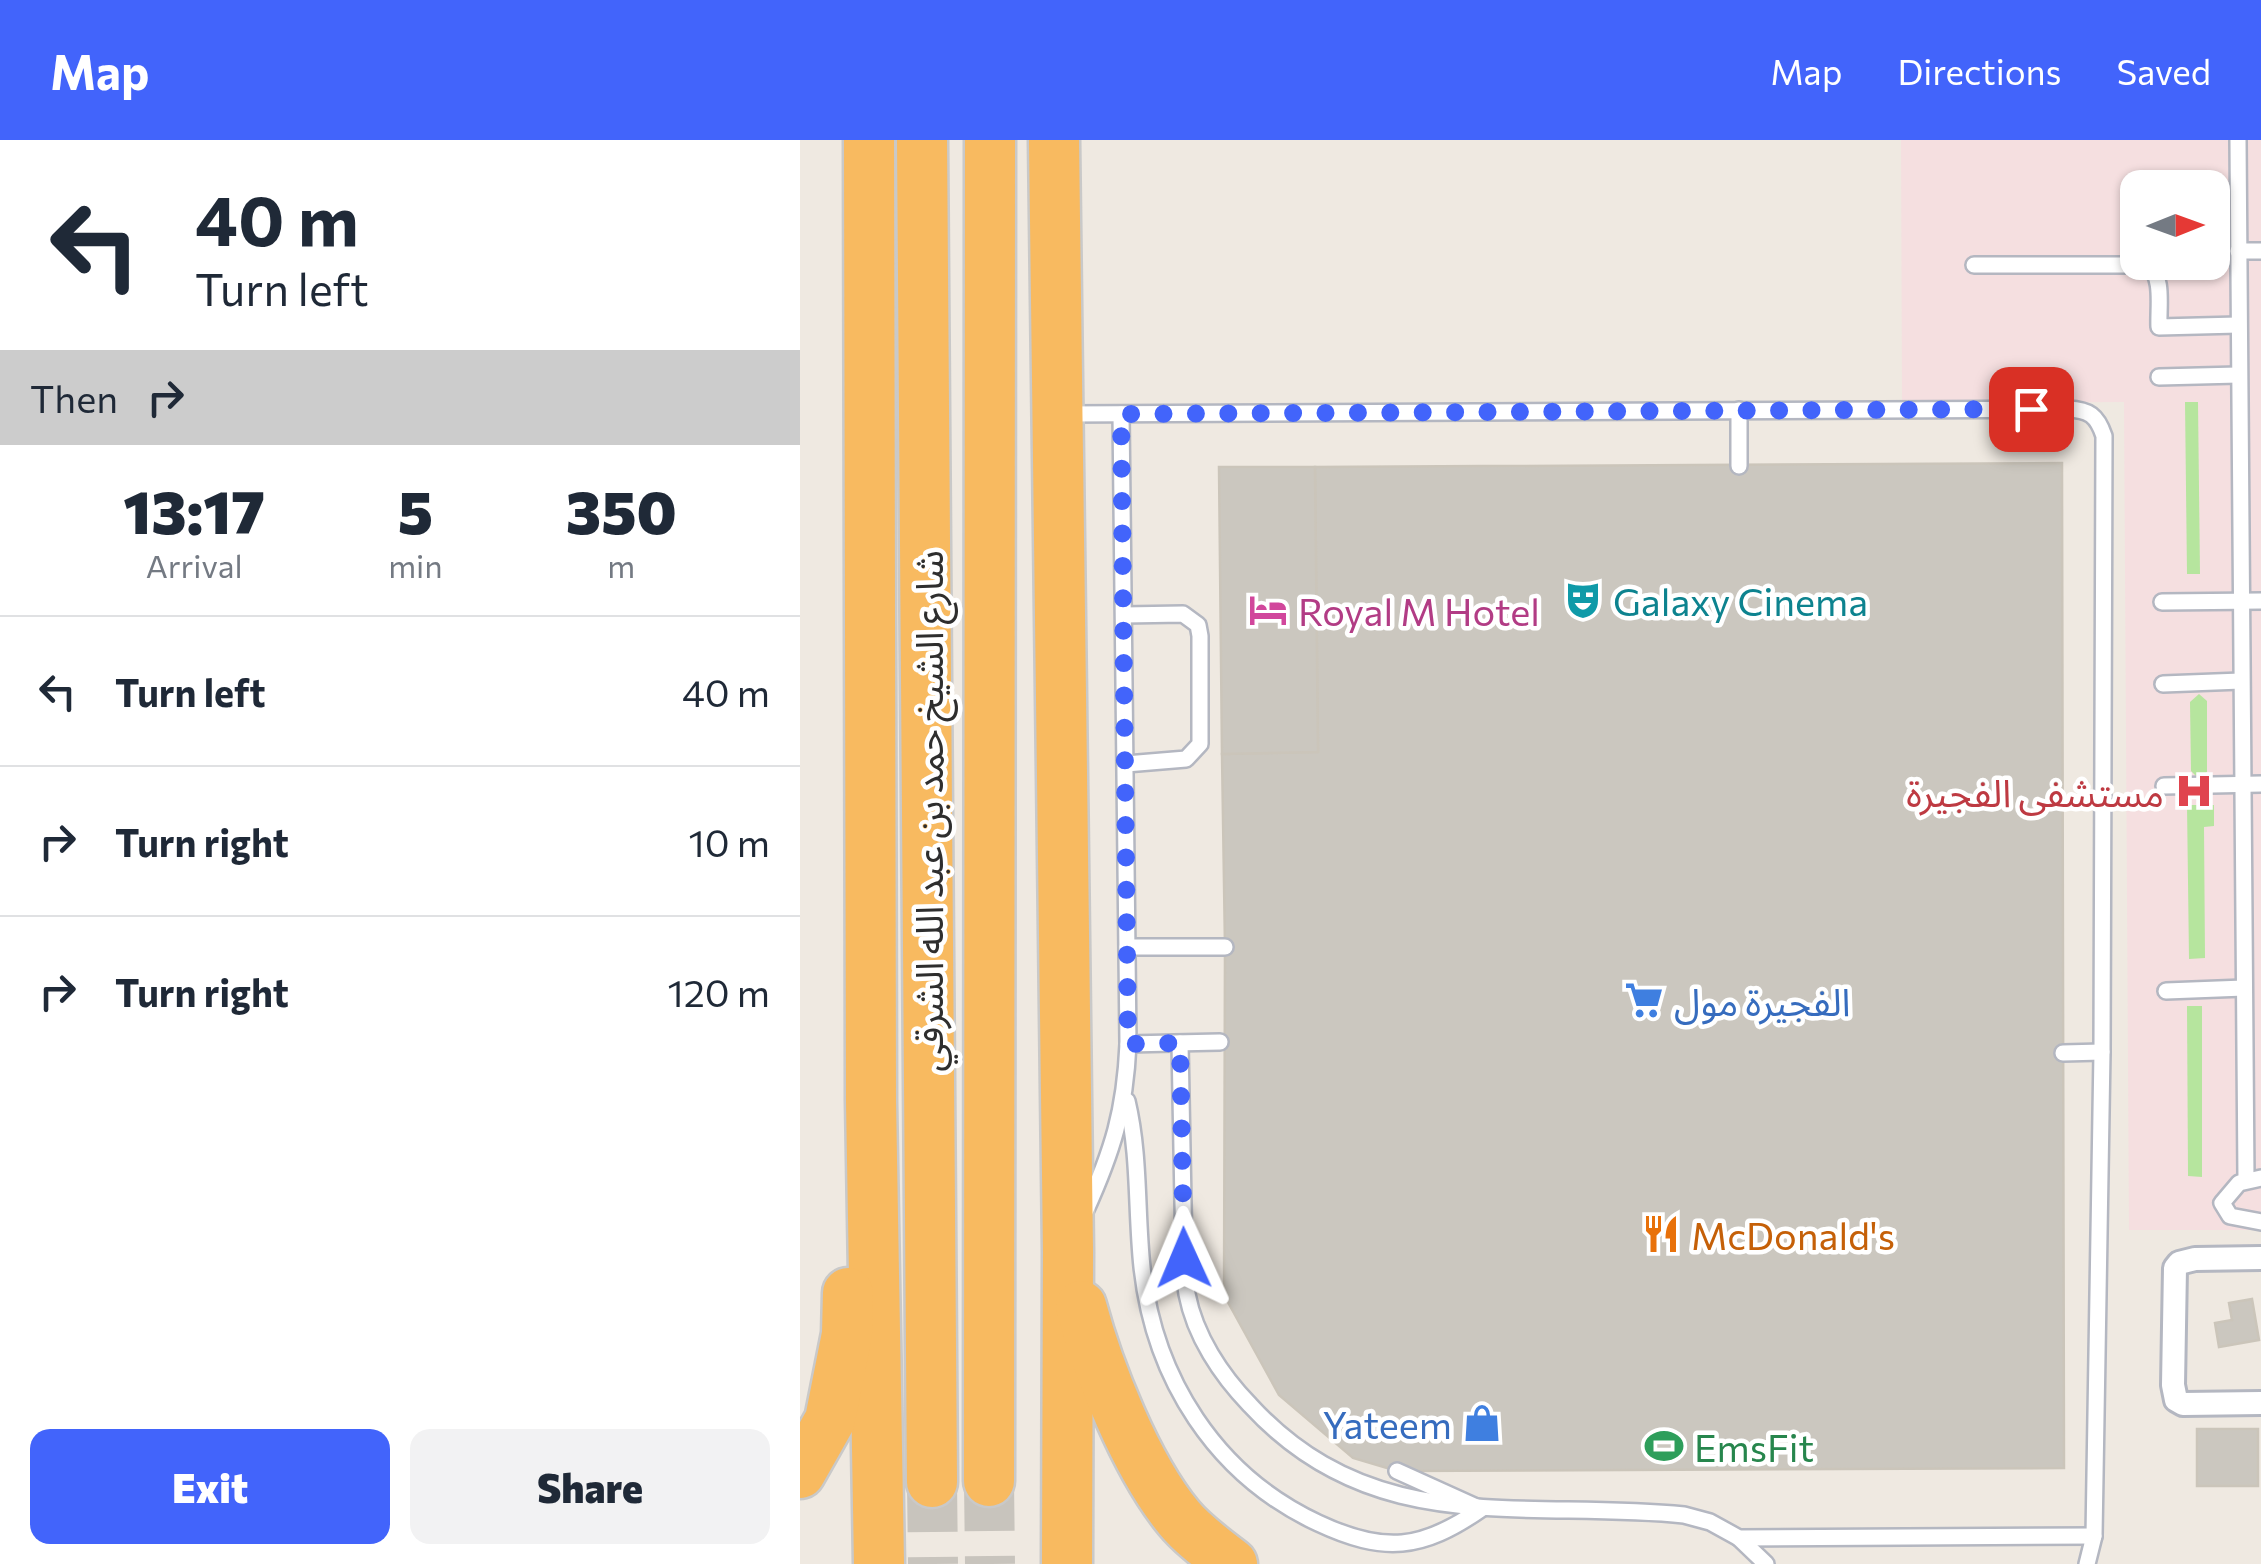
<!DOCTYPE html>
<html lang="en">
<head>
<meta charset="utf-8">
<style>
	:root { --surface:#fff; --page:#f2f2f3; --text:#1f2937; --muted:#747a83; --line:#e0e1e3; --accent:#4264fb }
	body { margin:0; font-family:Commissioner,"Noto Sans Arabic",sans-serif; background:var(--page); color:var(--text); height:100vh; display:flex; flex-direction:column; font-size:38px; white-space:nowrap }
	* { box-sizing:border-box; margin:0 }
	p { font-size:32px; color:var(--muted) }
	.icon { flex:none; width:55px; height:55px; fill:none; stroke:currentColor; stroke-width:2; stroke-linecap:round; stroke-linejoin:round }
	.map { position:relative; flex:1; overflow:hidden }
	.panel { display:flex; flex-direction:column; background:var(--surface); width:800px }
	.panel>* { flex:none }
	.hud { background:#fff; color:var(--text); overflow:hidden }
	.needle { width:65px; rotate:89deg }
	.buttons { position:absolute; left:1320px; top:30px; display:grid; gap:20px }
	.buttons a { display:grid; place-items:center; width:110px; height:110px; border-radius:20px; background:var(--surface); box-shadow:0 2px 8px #0004; font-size:50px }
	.pin { position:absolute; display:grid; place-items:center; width:85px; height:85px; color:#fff; margin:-42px; border-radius:20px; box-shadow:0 5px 15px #0006 }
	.me { position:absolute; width:110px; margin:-55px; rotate:359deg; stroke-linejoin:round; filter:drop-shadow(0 0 8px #0008) }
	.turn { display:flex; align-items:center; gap:35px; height:210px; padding:0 30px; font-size:45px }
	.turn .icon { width:130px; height:130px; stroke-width:2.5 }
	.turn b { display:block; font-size:70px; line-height:85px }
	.then { display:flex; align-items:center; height:95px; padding:0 30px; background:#0003; gap:20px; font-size:38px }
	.eta { display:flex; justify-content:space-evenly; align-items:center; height:170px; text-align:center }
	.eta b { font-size:60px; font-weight:800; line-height:70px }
	.primary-button { display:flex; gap:20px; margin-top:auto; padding:20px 30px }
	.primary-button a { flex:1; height:115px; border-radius:20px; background:var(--accent); color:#fff; font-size:40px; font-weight:800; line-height:115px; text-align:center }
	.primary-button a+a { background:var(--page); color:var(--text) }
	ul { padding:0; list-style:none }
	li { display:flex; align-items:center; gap:30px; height:150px; padding:0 30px; border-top:2px solid var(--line) }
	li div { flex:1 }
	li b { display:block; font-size:38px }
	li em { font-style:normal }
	header { display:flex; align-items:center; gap:60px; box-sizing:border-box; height:140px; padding:0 50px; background:var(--accent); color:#fff }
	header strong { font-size:48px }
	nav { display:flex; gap:55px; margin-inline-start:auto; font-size:35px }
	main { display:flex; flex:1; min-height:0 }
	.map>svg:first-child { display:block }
	.medical { fill:#f5dfe0; fill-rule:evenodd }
	.green { fill:#b6e59e }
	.building { fill:#cbc7bf; stroke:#cbc5ba; stroke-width:2.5 }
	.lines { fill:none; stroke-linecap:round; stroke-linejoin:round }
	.trunk-tunnel { stroke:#c8c4bd; stroke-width:50; stroke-dasharray:50 25; stroke-linecap:butt }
	.service-casing { stroke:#b4b7c1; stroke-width:20 }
	.pedestrian-casing { stroke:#b4b7c1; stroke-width:28 }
	.trunk-casing { stroke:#c9c9c9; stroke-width:55 }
	.service { stroke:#fff; stroke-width:15 }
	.pedestrian { stroke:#fff; stroke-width:22 }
	.trunk { stroke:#f8ba60; stroke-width:50 }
	.route { stroke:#4264fb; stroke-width:18; stroke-dasharray:0 32.4 }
	.labels { text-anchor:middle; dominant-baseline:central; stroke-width:9; stroke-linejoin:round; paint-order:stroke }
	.culture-label { font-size:38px; fill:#0d838f; stroke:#fff; text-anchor:start }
	.hotel-label { font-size:38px; fill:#b23c85; stroke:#fff; text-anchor:start }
	.health-label { font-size:38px; fill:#be3a42; stroke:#fff; text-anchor:end }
	.street-label { font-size:38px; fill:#2e2e2e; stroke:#fff }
	.shop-label { font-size:38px; fill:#366cbe; stroke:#fff; text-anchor:start }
	.food-label { font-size:38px; fill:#c56008; stroke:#fff; text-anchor:start }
	.leisure-label { font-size:38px; fill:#27864d; stroke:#fff; text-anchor:start }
</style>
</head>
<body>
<header>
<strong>Map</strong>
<nav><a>Map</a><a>Directions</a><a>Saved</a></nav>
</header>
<main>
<section class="panel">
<div class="hud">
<div class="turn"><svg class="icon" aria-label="left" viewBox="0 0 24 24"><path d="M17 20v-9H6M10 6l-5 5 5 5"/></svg><div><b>40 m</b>Turn left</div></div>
<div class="then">Then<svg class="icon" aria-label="right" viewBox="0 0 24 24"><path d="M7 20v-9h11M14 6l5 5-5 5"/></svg></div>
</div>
<div class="eta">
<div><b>13:17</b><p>Arrival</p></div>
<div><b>5</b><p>min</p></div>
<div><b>350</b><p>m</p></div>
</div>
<ul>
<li><svg class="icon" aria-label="left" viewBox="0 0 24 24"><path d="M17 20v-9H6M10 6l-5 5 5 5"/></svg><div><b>Turn left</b></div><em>40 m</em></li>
<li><svg class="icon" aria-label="right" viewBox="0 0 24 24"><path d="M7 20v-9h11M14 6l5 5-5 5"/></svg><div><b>Turn right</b></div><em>10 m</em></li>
<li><svg class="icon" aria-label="right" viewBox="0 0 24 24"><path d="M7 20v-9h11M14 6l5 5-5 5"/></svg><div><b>Turn right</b></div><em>120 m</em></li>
</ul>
<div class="primary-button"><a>Exit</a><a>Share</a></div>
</section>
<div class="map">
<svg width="1461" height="1424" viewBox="0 0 1461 1424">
	<rect width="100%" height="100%" fill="#efe9e1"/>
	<path class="medical" d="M1101 0H1461V1090H1329L1324 262 1102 263ZM1338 48H1412V122H1338Z"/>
	<g class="green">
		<path d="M1385 262H1398L1400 434H1387Z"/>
		<path d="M1399 554 1407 561V632L1399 639 1391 631 1390 562Z"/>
		<path d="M1387 665H1414V686L1404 687 1405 818 1389 819Z"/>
		<path d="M1387 866H1402V1037L1388 1036Z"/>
	</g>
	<g class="building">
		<path d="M1262 323 1264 1328 597 1331 553 1318 479 1255 424 1155 425 807 422 614 518 612 515 327Z"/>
		<path d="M419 327H515L518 612 422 614Z"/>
		<path d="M1452 1159 1459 1200 1419 1207 1415 1183 1432 1180 1429 1163Z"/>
		<rect x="1397" y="1289" width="61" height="57"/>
	</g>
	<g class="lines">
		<g class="trunk-tunnel">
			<path d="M189 1341 190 1424"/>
			<path d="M132 1342 133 1424"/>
		</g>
		<g class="service-casing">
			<g id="service">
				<path d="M1438 0 1446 1040"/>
				<path d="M1438 111H1461"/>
				<path d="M1174 125H1348C1364 137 1358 167 1359 187L1438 185"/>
				<path d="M1359 237 1438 235"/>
				<path d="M266 274 1268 269C1289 270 1297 275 1304 296L1302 912 1294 1396 1287 1424"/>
				<path d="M939 326V270"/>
				<path d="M1362 462 1461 461"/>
				<path d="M324 475 383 474 398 485 400 496V604L386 619 326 624"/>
				<path d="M1363 544 1441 541"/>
				<path d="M1364 646 1461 644"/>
				<path d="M327 807H425"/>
				<path d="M1366 851 1444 848"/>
				<path d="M380 903C381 956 382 1009 383 1063 384 1093 382 1124 387 1154 395 1196 421 1235 450 1265 574 1400 723 1359 884 1375L910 1382 939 1398 1294 1396"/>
				<path d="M328 904 420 902"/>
				<path d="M1263 913 1302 912"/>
				<path d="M327 961C340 1016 336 1071 342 1127 354 1238 415 1335 518 1383 584 1414 622 1410 681 1369L597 1331"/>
				<path d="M1461 1038 1439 1043 1422 1063 1430 1076 1461 1082"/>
				<path d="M285 1072C313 1010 325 971 328 904L321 274"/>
				<path d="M939 1398 966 1424"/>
			</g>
		</g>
		<g class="pedestrian-casing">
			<path id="pedestrian" d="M1461 1118 1395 1119 1379 1123 1375 1128 1373 1245 1376 1260 1383 1264 1461 1263"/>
		</g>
		<g class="trunk-casing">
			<g id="trunk">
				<path d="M69 0 71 961 79 1424"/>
				<path d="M122 0 132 1342"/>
				<path d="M254 0 268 1112 267 1424"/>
				<path d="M281 1166C298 1230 336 1326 379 1378 393 1395 414 1410 432 1424"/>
				<path d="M0 1333 30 1280 47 1194 48 1153"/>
				<path d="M189 1341 190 0"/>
			</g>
		</g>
		<use href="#service" class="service"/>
		<use href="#pedestrian" class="pedestrian"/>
		<use href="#trunk" class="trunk"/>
	</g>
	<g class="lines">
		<path class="route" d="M384 1118 380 903 328 904 321 274 1231 269"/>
	</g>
	<defs>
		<g id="theatre-bare" transform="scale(3)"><path d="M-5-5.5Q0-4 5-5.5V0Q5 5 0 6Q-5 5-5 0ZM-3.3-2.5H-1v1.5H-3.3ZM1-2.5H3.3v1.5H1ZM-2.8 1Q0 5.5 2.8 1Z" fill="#0f9aa8" stroke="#fff" stroke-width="2.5" paint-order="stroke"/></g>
		<g id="hotel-bare" transform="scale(3)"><path d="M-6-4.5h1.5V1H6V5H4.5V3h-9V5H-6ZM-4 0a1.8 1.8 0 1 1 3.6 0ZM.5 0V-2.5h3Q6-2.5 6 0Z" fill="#d1479c" stroke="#fff" stroke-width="2.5" paint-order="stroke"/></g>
		<g id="hospital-bare" transform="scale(3)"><path d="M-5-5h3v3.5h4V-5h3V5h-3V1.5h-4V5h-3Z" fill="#e0444e" stroke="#fff" stroke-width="2.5" paint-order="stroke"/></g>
		<g id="supermarket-bare" transform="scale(3)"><path d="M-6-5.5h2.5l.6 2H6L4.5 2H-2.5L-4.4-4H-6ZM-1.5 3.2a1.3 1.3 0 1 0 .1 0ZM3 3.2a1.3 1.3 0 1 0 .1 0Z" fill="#3f7fe0" stroke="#fff" stroke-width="2.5" paint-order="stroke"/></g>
		<g id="restaurant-bare" transform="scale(3)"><path d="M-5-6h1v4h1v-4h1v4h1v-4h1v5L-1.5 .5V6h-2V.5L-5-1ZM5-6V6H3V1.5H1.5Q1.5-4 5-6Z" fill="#e8710a" stroke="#fff" stroke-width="2.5" paint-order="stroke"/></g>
		<g id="shop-bare" transform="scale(3)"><path d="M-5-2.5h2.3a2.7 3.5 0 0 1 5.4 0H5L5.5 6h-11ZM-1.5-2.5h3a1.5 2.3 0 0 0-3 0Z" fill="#3f7fe0" stroke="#fff" stroke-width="2.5" paint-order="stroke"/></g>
		<g id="stadium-bare" transform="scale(3)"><path d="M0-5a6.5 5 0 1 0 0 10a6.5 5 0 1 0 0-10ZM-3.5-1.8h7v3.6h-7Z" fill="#2e9e5b" stroke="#fff" stroke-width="2.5" paint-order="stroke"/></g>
	</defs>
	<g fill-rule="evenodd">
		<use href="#theatre-bare" x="783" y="460"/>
		<use href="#hotel-bare" x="468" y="470"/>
		<use href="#hospital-bare" x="1394" y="651"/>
		<use href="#supermarket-bare" x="844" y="860"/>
		<use href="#restaurant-bare" x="861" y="1094"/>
		<use href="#shop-bare" x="682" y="1283"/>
		<use href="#stadium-bare" x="864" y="1306"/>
	</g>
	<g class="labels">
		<g class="culture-label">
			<text x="813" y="460">Galaxy Cinema</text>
		</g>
		<g class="hotel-label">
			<text x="498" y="470">Royal M Hotel</text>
		</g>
		<g class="health-label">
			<text x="1364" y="651">مستشفى الفجيرة</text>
		</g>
		<g class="street-label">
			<text transform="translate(127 671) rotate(-90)">شارع الشيخ حمد بن عبد الله الشرقي</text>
		</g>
		<g class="shop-label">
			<text x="874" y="860">الفجيرة مول</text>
			<text x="652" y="1283" text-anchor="end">Yateem</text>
		</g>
		<g class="food-label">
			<text x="891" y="1094">McDonald's</text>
		</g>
		<g class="leisure-label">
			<text x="894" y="1306">EmsFit</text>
		</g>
	</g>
</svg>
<div class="buttons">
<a><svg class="needle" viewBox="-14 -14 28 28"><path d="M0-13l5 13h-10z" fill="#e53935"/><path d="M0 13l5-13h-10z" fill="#747a83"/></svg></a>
</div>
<div class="pin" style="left:1231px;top:269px;background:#d93025"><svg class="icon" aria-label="arrive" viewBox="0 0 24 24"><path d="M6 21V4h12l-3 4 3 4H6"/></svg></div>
<svg class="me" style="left:384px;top:1118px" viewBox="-20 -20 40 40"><path d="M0-17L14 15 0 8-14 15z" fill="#4264fb" stroke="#fff" stroke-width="4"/></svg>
</div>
</main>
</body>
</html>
